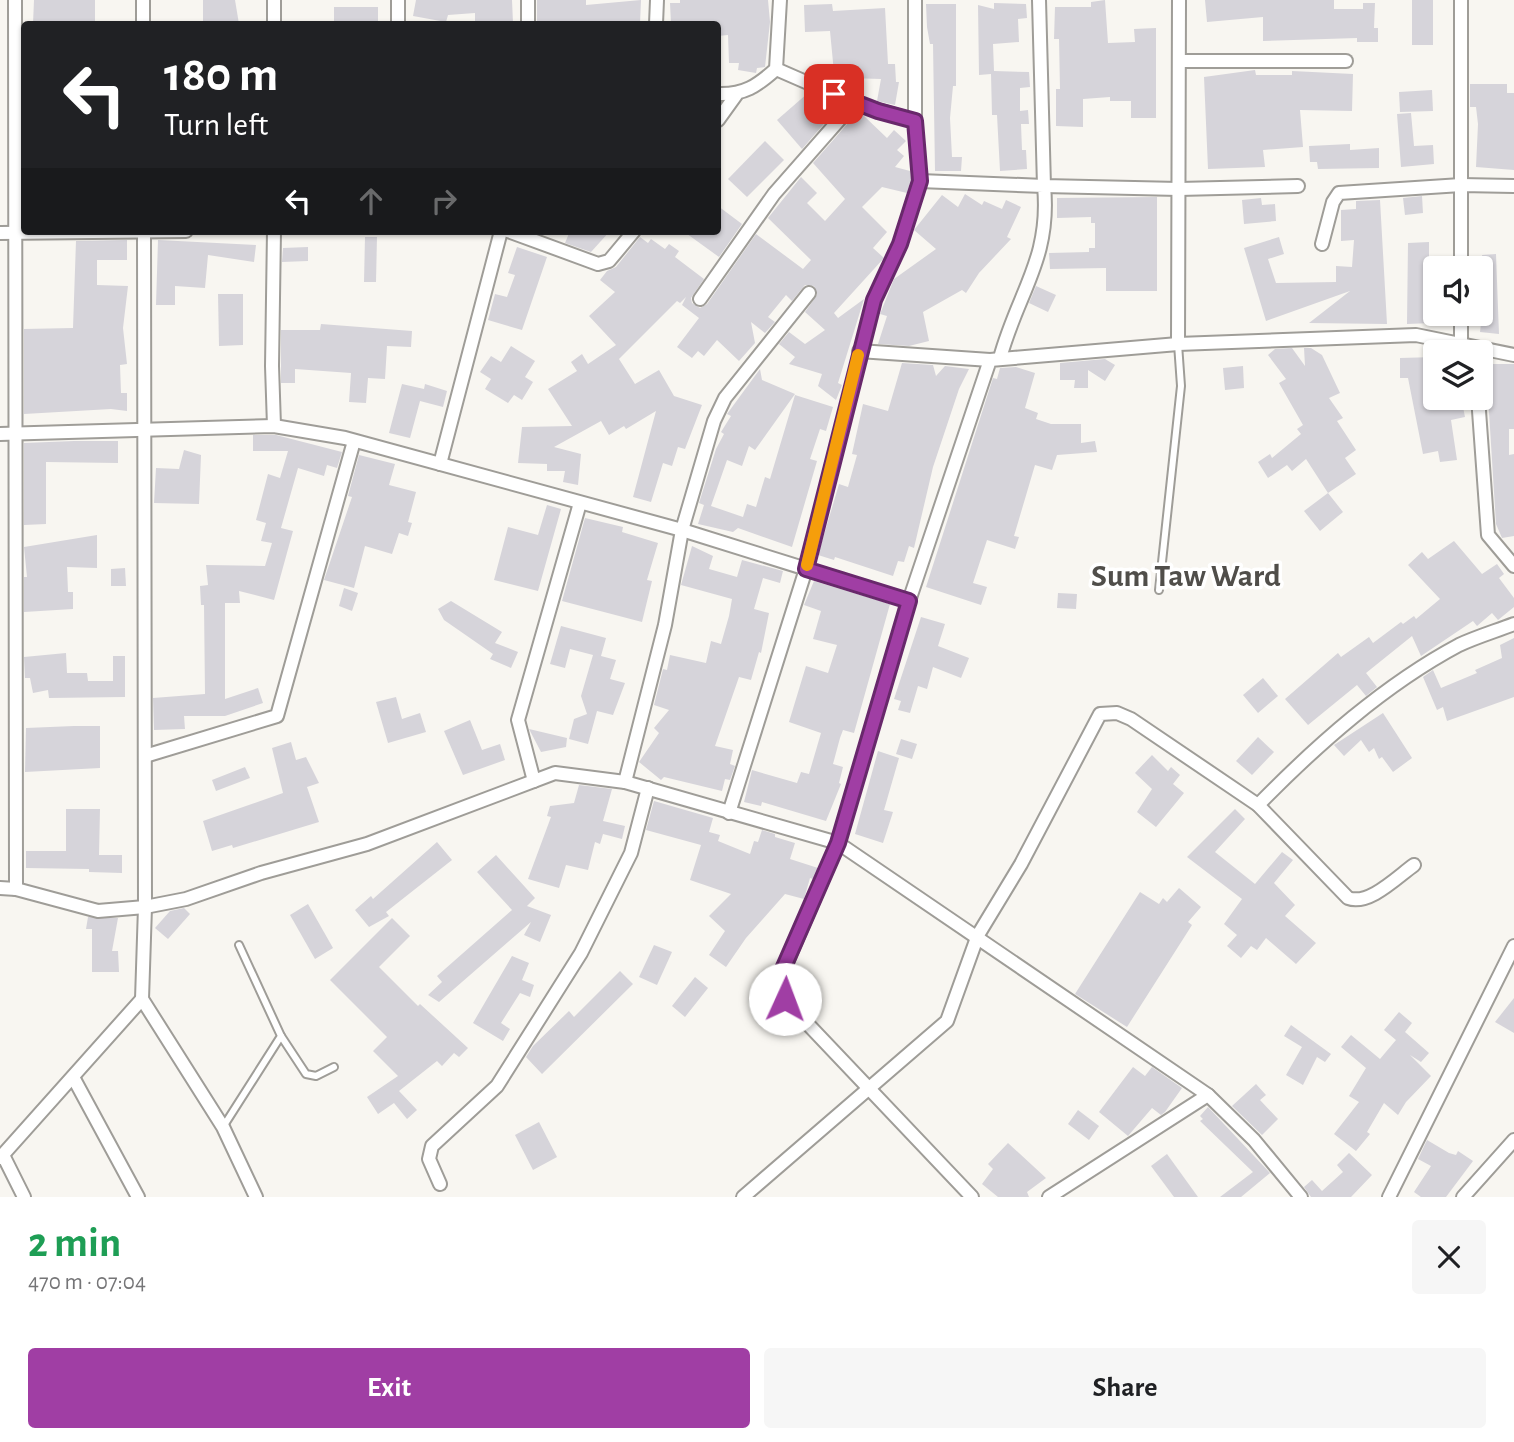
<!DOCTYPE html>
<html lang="en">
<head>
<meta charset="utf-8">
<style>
	:root { --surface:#fff; --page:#f6f6f6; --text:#202124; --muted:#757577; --accent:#a03ea4 }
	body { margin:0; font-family:"Alegreya Sans",sans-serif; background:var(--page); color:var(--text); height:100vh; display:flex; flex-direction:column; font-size:26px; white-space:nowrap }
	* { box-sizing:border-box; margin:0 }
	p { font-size:23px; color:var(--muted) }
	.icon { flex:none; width:38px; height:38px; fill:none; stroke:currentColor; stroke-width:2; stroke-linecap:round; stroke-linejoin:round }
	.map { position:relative; height:1197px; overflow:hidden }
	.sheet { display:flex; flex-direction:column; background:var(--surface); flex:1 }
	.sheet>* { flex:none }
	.banner { position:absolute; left:21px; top:21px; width:700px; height:214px; border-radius:7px; box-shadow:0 2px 5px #0004; background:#202124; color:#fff; overflow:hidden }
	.tools { position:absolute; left:1423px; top:256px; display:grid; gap:14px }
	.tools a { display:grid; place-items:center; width:70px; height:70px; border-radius:7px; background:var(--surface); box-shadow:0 2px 5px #0004; font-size:35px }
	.pin { position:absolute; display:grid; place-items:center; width:60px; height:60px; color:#fff; margin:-30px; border-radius:14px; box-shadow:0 4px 10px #0006 }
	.me { position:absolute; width:77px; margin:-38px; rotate:2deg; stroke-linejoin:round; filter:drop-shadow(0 0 5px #0008) }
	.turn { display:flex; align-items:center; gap:24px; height:147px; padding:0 28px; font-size:32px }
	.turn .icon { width:91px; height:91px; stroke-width:2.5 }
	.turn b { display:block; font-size:49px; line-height:60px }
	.lanes { display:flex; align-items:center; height:66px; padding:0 28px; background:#0003; justify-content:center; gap:35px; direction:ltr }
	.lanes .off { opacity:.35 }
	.round { display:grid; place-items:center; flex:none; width:74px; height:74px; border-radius:7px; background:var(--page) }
	.headline { display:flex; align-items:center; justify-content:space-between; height:119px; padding:0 28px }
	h1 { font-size:42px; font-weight:700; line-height:52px; color:#1e9e55 }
	.button { display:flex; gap:14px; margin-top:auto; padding:14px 28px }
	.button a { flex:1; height:80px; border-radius:7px; background:var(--accent); color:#fff; font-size:28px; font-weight:700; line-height:80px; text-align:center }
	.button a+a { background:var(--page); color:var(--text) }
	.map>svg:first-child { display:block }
	.building { fill:#d6d4da }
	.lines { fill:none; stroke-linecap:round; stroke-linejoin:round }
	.service-casing { stroke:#9f9d98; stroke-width:10 }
	.minor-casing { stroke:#9f9d98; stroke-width:16 }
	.service { stroke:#fff; stroke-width:6 }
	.minor { stroke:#fff; stroke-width:12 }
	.route-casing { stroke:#68286b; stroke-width:18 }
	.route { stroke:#a03ea4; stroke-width:12 }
	.slow { stroke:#f59e0b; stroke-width:12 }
	.labels { text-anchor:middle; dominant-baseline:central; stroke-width:7; stroke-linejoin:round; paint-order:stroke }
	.quarter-label { font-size:32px; font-weight:bold; fill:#504e4a; stroke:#fff }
</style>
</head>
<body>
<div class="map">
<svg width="1514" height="1197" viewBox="0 0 1514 1197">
	<rect width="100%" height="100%" fill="#f8f6f1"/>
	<g class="building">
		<path d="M34 0H95V22L33 24Z"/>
		<path d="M203 0H235L239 24H203Z"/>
		<path d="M416 0H512L513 23 475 24V13L448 15 446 22 413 16Z"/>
		<path d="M537 0H586V5L641 0 640 24H537Z"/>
		<path d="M680 0H768L770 22 765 67 757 68 756 73 738 70 739 63H729L728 35 718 36V24H671L670 3H680Z"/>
		<path d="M1105 0 1108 43 1135 42 1134 29 1156 28V118H1131V101H1110V97L1083 99V127L1056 126V89H1060L1059 39H1054L1055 7H1091V2Z"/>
		<path d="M1205 0H1334V9H1363V3H1375L1374 28H1378V42H1357V38L1263 41V17L1207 22Z"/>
		<rect x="1412" y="0" width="21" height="45"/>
		<path d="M994 3 1026 4 1027 18 1018 19 1019 42 993 44 994 71 1029 72 1030 87 1020 88V111L1028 110 1029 124H1021L1022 150H1026L1027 169 1000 171 997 115H992L991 74 979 75 978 5 994 9Z"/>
		<path d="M832 4 833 11 885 8 888 64H895L896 82H899L895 105 877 101 881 79 848 78V83H835L830 31 805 32 804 5Z"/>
		<path d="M926 4H956V86H953L950 118 952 157H962L961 171H935L933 44H930L927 27Z"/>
		<rect x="334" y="7" width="44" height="17"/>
		<path d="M1255 70 1256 75H1292V71L1353 74 1352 111 1300 110 1303 147 1263 150 1265 167 1208 169 1204 77Z"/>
		<path d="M1470 84H1507V93H1514V170L1476 167 1478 124 1476 107H1470Z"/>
		<path d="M1432 90 1433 111 1400 112 1399 92Z"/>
		<path d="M808 93 829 118 802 149 777 120Z"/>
		<path d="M857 113 863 115 887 138 894 130 906 141 897 150 904 156 895 167 910 171 911 179 907 193 882 187 862 207 887 232 873 248 884 258 834 313 838 318 864 299 838 383 842 385 836 400 818 386 822 374 789 364 795 357 779 344 789 332 805 344 825 330 805 312 817 295 814 286 805 285 792 301 786 295 768 317 775 322 765 333 751 322 755 343 739 361 717 340 704 356 698 351 692 358 677 347 699 318 682 305 686 297 680 303 677 301 619 359 635 384 659 370 674 396 702 405 685 449 678 447 672 466 663 463 651 502 633 497 656 411 626 429 624 426 609 435 601 421 554 447 581 454 578 485 563 482 565 471H547V464L518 463 522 427 572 426 548 389 577 371 571 362 582 354 588 364 616 345 589 316 615 292 600 280 607 271 616 267 640 237 648 243 651 239 665 249 669 244 679 251 675 257 704 279 691 298 692 303 700 308 707 304 756 234 803 269 811 260 768 218 801 177 817 193 807 203 825 221 845 199 813 163Z"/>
		<path d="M1411 113 1414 146 1433 145 1434 164 1401 167 1397 114Z"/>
		<path d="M765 141 784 160 747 197 728 179Z"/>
		<path d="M1350 144V150L1379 148V168L1318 169 1317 162H1310L1309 146Z"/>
		<path d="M965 194 982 205 984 201 1002 209 1006 200 1021 207 1007 237 1011 239 979 273 966 293 962 290 923 312 929 341 909 346 878 344 887 316 880 314 894 279 936 249 914 230 942 195 958 207Z"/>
		<path d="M1422 196 1423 213 1405 215 1403 198Z"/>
		<path d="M1157 197V291H1106V268L1050 269 1049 253 1089 252V248H1095V223H1091V217L1057 218V198Z"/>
		<path d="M1261 198 1262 205 1275 204 1276 221 1244 224 1242 200Z"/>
		<path d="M1380 200 1387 324 1309 323 1350 291 1266 321 1244 248 1279 237 1284 254 1268 259 1276 283 1336 282V266L1352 267 1354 240 1341 241V210L1356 209V201Z"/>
		<path d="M718 206 742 224 719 257 683 231H718Z"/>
		<path d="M570 231H610L591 252 565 243Z"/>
		<path d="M365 237H377L376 282H364Z"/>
		<path d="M127 240V260H97V285L128 286 123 328 127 364 120 365 121 393H127V411L111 409 24 414V329L73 328 76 241Z"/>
		<path d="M158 240 256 245 254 262 208 255 205 288 175 286V305H156Z"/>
		<path d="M1429 242V257H1435V283H1430L1432 323 1407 324 1408 243Z"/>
		<path d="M308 247V261L282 262 283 248Z"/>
		<path d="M517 247 547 257 522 330 488 320 495 294 507 297 515 275 508 273Z"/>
		<path d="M1496 254 1497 281 1499 334 1480 332 1486 281 1482 255Z"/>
		<path d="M1036 286 1056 295 1048 312 1029 303Z"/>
		<path d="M218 294H243V345L219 346Z"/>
		<path d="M321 324 412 331 411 347 387 346 385 379 368 378 366 403 349 402 351 373 295 369V383H281V330H320Z"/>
		<path d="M511 346 535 361 525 377 533 382 522 400 514 395 508 403 485 389 491 379 480 372 491 356 501 362Z"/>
		<path d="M1292 348 1305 366 1304 348H1311L1322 355 1340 393 1329 398 1343 418 1337 421 1356 450 1345 458 1356 474 1328 493 1306 459 1292 471 1287 465 1268 478 1258 462 1270 454 1272 458 1301 434 1297 429 1303 425 1279 383 1286 379 1268 355 1275 349Z"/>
		<path d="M1435 357V397H1461L1465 417 1451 420 1457 460 1440 462 1438 451 1423 454 1408 378H1400V358Z"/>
		<path d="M1105 359 1115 365 1105 381 1088 370V388H1074L1075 380H1060V363Z"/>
		<path d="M902 363 933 365 936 376 945 366 969 369 959 389 933 467 914 548 909 546 904 562 898 561 893 576 835 557 834 560 818 555 839 484 848 487 857 455 852 454 863 404 888 411Z"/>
		<path d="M1486 364H1514V429H1509V455L1514 454V536L1502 538 1496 524Z"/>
		<path d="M1243 366 1244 388 1225 390 1223 368Z"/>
		<path d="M1016 367 1035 373 1025 408 1038 413 1036 419 1051 424H1081V443L1095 441 1097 452 1057 455 1052 470 1035 465 1014 536 1019 537 1015 549 987 540 973 583 987 587 981 605 926 587 993 378 997 379 1000 368Z"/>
		<path d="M760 369 762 380 795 394 755 450 749 446 742 466 727 460 711 506 743 517 747 504 756 507 765 477 770 479 795 395 833 407 826 431 820 429 810 459 817 461 792 547 738 528 733 532 698 524 704 505 699 503 716 449 724 434 721 432 731 416 727 414Z"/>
		<path d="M402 384 424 389 425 384 447 391 443 407 420 401 410 438 389 433Z"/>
		<path d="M253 435H276L342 452 337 468 327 465 324 476 298 468 281 528 293 531 274 600 239 591 240 603H225V699L258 688 263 703 225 716H184L185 729 154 730 153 698 205 694 204 605H201L200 586 208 585 206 565 265 566 272 543 261 541 266 523 256 520 268 474 280 478 288 451H253Z"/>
		<path d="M74 441H118V463L46 462V524L24 525V443Z"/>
		<path d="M184 450 201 455 199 504 154 503 156 468 179 469Z"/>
		<path d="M359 455 395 464 389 485 416 492 408 522 412 523 408 536 399 533 392 554 365 546 354 588 324 580 352 497 348 496Z"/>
		<path d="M1328 493 1343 512 1320 531 1304 511Z"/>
		<path d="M547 505 561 509 538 591 494 580 508 527 538 535Z"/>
		<path d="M585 518 623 527 622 532 658 543 647 580 652 581 642 622 562 601Z"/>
		<path d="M97 535V568L67 567 68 592H73V609L24 612V577H27L24 547Z"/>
		<path d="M1454 541 1482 574 1497 564 1504 574 1499 578 1514 598V607L1498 620 1492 613 1477 626 1473 621 1421 656 1412 636 1366 673 1377 687 1366 696 1357 685 1308 725 1285 699 1338 653 1341 657 1369 637 1373 643 1401 622 1403 624 1414 616 1416 619 1440 599 1408 565 1422 552 1428 559Z"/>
		<path d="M692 546 713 556 709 569 737 577 742 560 783 571 780 583 763 578 754 609 769 613 761 653 759 652 751 680 739 677 715 746 733 750 730 764 735 766 730 780 725 779 722 791 664 777 661 780 639 762 659 733 654 728 669 710 654 705 663 669 667 670 670 655 706 663 711 641 721 644 729 616 732 599 681 585Z"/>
		<path d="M125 568 126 586H111V569Z"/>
		<path d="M814 581 890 604 854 733 843 730 840 738 833 764 843 767 839 783 841 784 826 821 762 802 761 806 744 802 752 770 797 783 801 772 809 774 821 733 789 722 806 666 828 673 837 645 813 639 821 611 804 605Z"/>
		<path d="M344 588 358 593 352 611 339 606Z"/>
		<path d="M1058 593 1077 594 1076 609 1057 608Z"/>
		<path d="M451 601 502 632 495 643 518 652 511 668 490 659 493 654 444 620 438 609Z"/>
		<path d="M921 617 945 624 938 646 969 658 961 678 933 667 927 689 918 686 910 713 898 710 901 701 894 699Z"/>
		<path d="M561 626 606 638 601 656 616 660 610 679 625 683 613 715 597 711 588 744 569 739 574 719 587 714 581 696 593 655 570 649 565 668 550 664Z"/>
		<path d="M1514 638V697L1447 721 1443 707 1437 710 1423 677 1433 670 1441 688 1477 673 1475 670 1502 658 1500 645Z"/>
		<path d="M66 653 67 673H87L88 681H113V656H125V697L49 698 48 690 33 693 30 678H25L24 657Z"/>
		<path d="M1263 678 1278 696 1258 713 1243 695Z"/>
		<path d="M396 697 402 719 420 713 426 732 388 743 376 702Z"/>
		<path d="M1383 713 1412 758 1393 772 1382 757 1379 759 1374 748 1369 752 1361 740 1344 756 1334 745Z"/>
		<path d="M470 720 482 750 500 744 505 760 463 775 444 731Z"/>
		<path d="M74 726H100V768L25 772 26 728Z"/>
		<path d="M529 729 567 738 566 747 541 752Z"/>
		<path d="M1258 737 1274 752 1252 775 1236 761Z"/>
		<path d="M901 739 917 744 912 759 896 754Z"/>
		<path d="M291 742 296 760 306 757 319 783 307 787 319 822 233 848 232 845 212 851 203 821 283 793 272 748Z"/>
		<path d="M878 751 899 758 884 810 893 812 883 843 855 834Z"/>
		<path d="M1152 755 1168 771 1171 767 1180 775 1173 784 1184 793 1156 827 1137 812 1152 789 1135 773Z"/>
		<path d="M245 767 250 778 216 791 212 780Z"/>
		<path d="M579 785 612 789 603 821 625 826 622 839 603 834 600 844 595 842 588 870 566 865 559 888 528 879 551 817 547 816 550 806 574 803Z"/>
		<path d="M654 801 713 818 709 832 720 835 718 841 750 854 754 841 758 842 762 830 775 834V837L795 843 790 859 818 868 813 879 810 878 804 899 785 894 746 938 726 967 709 955 725 931 709 916 731 894 690 880 701 845 646 830Z"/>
		<path d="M66 809H100L99 855H122V873L89 872V869L26 868V851H66Z"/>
		<path d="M1235 809 1245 819 1215 852 1255 884 1282 852 1293 860 1274 883 1295 905 1285 916 1316 943 1296 964 1266 938 1257 950 1251 946 1241 958 1227 946 1237 935 1224 924 1242 899 1187 857Z"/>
		<path d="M437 842 452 860 386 912 389 916 369 927 355 910 371 896 373 899Z"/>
		<path d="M496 855 535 898 527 906 551 915 540 942 524 935 531 922 439 1002 428 995 442 982 437 976 512 910 477 872Z"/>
		<path d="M1179 888 1201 907 1188 922 1192 925 1127 1027 1075 994 1140 892 1159 904 1163 898 1167 902Z"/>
		<path d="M308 904 333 948 315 959 290 915Z"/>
		<path d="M184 908 190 914 168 939 155 928 170 911Z"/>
		<path d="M88 917 118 918 112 951H118L119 972H92V929H86Z"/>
		<path d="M392 918 410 936 379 967 418 1006 420 1004 468 1048 459 1057 454 1053 442 1066 437 1061 399 1091 417 1110 407 1119 394 1103 378 1114 367 1097 398 1076 373 1051 387 1037 330 980Z"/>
		<path d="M654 945 672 952 657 985 639 977Z"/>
		<path d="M512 956 529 963 522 980 534 985 530 997 520 993 501 1023 510 1029 503 1041 473 1023Z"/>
		<path d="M620 971 633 984 542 1074 526 1057 533 1046 569 1011 574 1017Z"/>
		<path d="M695 977 708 988 685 1017 672 1006Z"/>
		<path d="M1514 998V1033L1495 1022Z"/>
		<path d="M1399 1012 1412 1023 1405 1032 1429 1053 1421 1062 1410 1055 1431 1076 1406 1102 1398 1115 1384 1103 1367 1132 1370 1134 1356 1151 1334 1134 1359 1102 1349 1096 1366 1068 1341 1047 1351 1035 1380 1059 1396 1040 1384 1030Z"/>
		<path d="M1291 1025 1331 1054 1325 1062 1317 1057 1303 1085 1286 1075 1302 1047 1284 1036Z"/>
		<path d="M1133 1067 1145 1076 1152 1067 1182 1088 1165 1112 1161 1115 1152 1108 1128 1136 1099 1112Z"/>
		<path d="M1256 1084 1266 1095 1260 1100 1278 1119 1262 1135 1232 1106Z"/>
		<path d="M1208 1107 1270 1173 1241 1197H1220L1253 1172 1200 1121 1203 1119 1200 1116Z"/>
		<path d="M1078 1110 1099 1126 1089 1140 1068 1124Z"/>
		<path d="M539 1122 557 1157 533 1170 515 1135Z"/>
		<path d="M1427 1140 1449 1153 1456 1155 1458 1151 1473 1161 1446 1197H1421L1414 1192 1431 1166 1418 1159Z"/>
		<path d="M1008 1143 1046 1178 1027 1192 1029 1197H998L982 1184 993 1169 988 1164Z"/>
		<path d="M1349 1153 1372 1175 1351 1197H1311L1304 1187 1312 1180 1322 1191 1343 1172 1337 1165Z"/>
		<path d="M1167 1154 1198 1197H1174L1151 1166Z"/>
	</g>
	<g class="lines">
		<g class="service-casing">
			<g id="service">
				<path d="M1159 590 1181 386 1178 344"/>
				<path d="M281 1036 306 1074 316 1076 334 1067"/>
				<path d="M223 1127 281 1036 239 945"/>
			</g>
		</g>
		<g class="minor-casing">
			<g id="minor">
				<path d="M15 0 16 889"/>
				<path d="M143 0V24"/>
				<path d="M274 0V24"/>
				<path d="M398 0V24"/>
				<path d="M528 0V24"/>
				<path d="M1039 0 1044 186 1179 189 1298 186"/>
				<path d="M1461 0V268"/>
				<path d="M656 24 657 0"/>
				<path d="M1179 61H1346"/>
				<path d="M776 69 854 103 915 121"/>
				<path d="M718 94C744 95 757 86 776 69L780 0"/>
				<path d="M718 120 736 95"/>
				<path d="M920 181 1044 186C1051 259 1018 292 1000 358"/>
				<path d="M144 231 145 907 142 999 223 1127 256 1197"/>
				<path d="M274 231 272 366 274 426"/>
				<path d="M508 231 598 264 609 261 634 231"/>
				<path d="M0 233 186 231"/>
				<path d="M1322 244 1333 202 1339 193 1461 185 1514 186"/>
				<path d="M700 299 774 194 854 103"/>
				<path d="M1461 313V344"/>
				<path d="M1178 344 1179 0"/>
				<path d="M859 351 990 360"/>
				<path d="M1478 397 1488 535 1514 566"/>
				<path d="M0 434 274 426 345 438 682 530 909 601"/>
				<path d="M440 464 501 231"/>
				<path d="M145 756 277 716 354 441"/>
				<path d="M534 781 518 720 580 503"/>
				<path d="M625 782 665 625 682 530 714 421 725 398 809 293"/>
				<path d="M1258 805C1317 745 1384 685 1459 645 1476 637 1496 631 1514 624"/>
				<path d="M729 813 806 569 874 300 900 244 920 181 915 121V0"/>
				<path d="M0 888 16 889 98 911 145 907 186 899 261 873 367 844 555 773 625 782 838 843 1208 1095 1254 1140 1301 1197"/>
				<path d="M73 1077 138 1197"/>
				<path d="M3 1155 24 1197"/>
				<path d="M0 1158 142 999"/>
				<path d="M440 1184 429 1159 432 1146 497 1086 581 953 631 853 648 788"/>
				<path d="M743 1197 947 1021 978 935 1021 864 1100 714 1117 713 1131 719 1258 805 1348 898C1369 906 1397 877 1414 865"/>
				<path d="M972 1197 784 999V969L838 843 909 601 990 360 1178 344 1416 335 1514 355"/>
				<path d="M1049 1197 1208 1095"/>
				<path d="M1389 1197 1514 946"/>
				<path d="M1463 1197 1514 1140"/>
			</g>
		</g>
		<use href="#service" class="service"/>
		<use href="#minor" class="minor"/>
	</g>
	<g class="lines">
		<g class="route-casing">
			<path id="route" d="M785 999 783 969 838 843 909 601 806 569 874 300 900 244 920 181 915 121 878 111 834 94"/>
		</g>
		<use href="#route" class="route"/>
		<path class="slow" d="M807 565 858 355"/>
	</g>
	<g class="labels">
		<g class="quarter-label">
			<text x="1186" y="576">Sum Taw Ward</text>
		</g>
	</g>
</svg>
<div class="tools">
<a><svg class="icon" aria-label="sound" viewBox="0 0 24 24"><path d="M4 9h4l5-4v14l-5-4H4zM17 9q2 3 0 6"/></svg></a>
<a><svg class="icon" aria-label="layers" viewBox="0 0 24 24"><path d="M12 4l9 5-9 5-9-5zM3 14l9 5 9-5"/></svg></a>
</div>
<div class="pin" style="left:834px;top:94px;background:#d93025"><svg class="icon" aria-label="arrive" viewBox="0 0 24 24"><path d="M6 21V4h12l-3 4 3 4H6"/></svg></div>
<svg class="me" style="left:785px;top:999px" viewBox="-20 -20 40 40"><circle r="19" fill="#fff"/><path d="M0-13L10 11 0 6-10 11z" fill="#a03ea4"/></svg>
<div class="banner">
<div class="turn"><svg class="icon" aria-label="left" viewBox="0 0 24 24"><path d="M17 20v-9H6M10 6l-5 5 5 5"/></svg><div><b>180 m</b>Turn left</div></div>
<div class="lanes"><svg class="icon" aria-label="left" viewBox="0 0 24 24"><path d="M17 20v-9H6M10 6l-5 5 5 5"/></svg><svg class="icon off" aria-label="ahead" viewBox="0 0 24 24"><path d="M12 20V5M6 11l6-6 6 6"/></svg><svg class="icon off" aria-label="right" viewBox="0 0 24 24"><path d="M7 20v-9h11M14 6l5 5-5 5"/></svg></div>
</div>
</div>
<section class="sheet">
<div class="headline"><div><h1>2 min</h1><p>470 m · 07:04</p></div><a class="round"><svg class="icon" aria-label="close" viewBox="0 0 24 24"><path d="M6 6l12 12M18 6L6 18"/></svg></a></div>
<div class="button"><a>Exit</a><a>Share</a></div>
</section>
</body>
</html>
